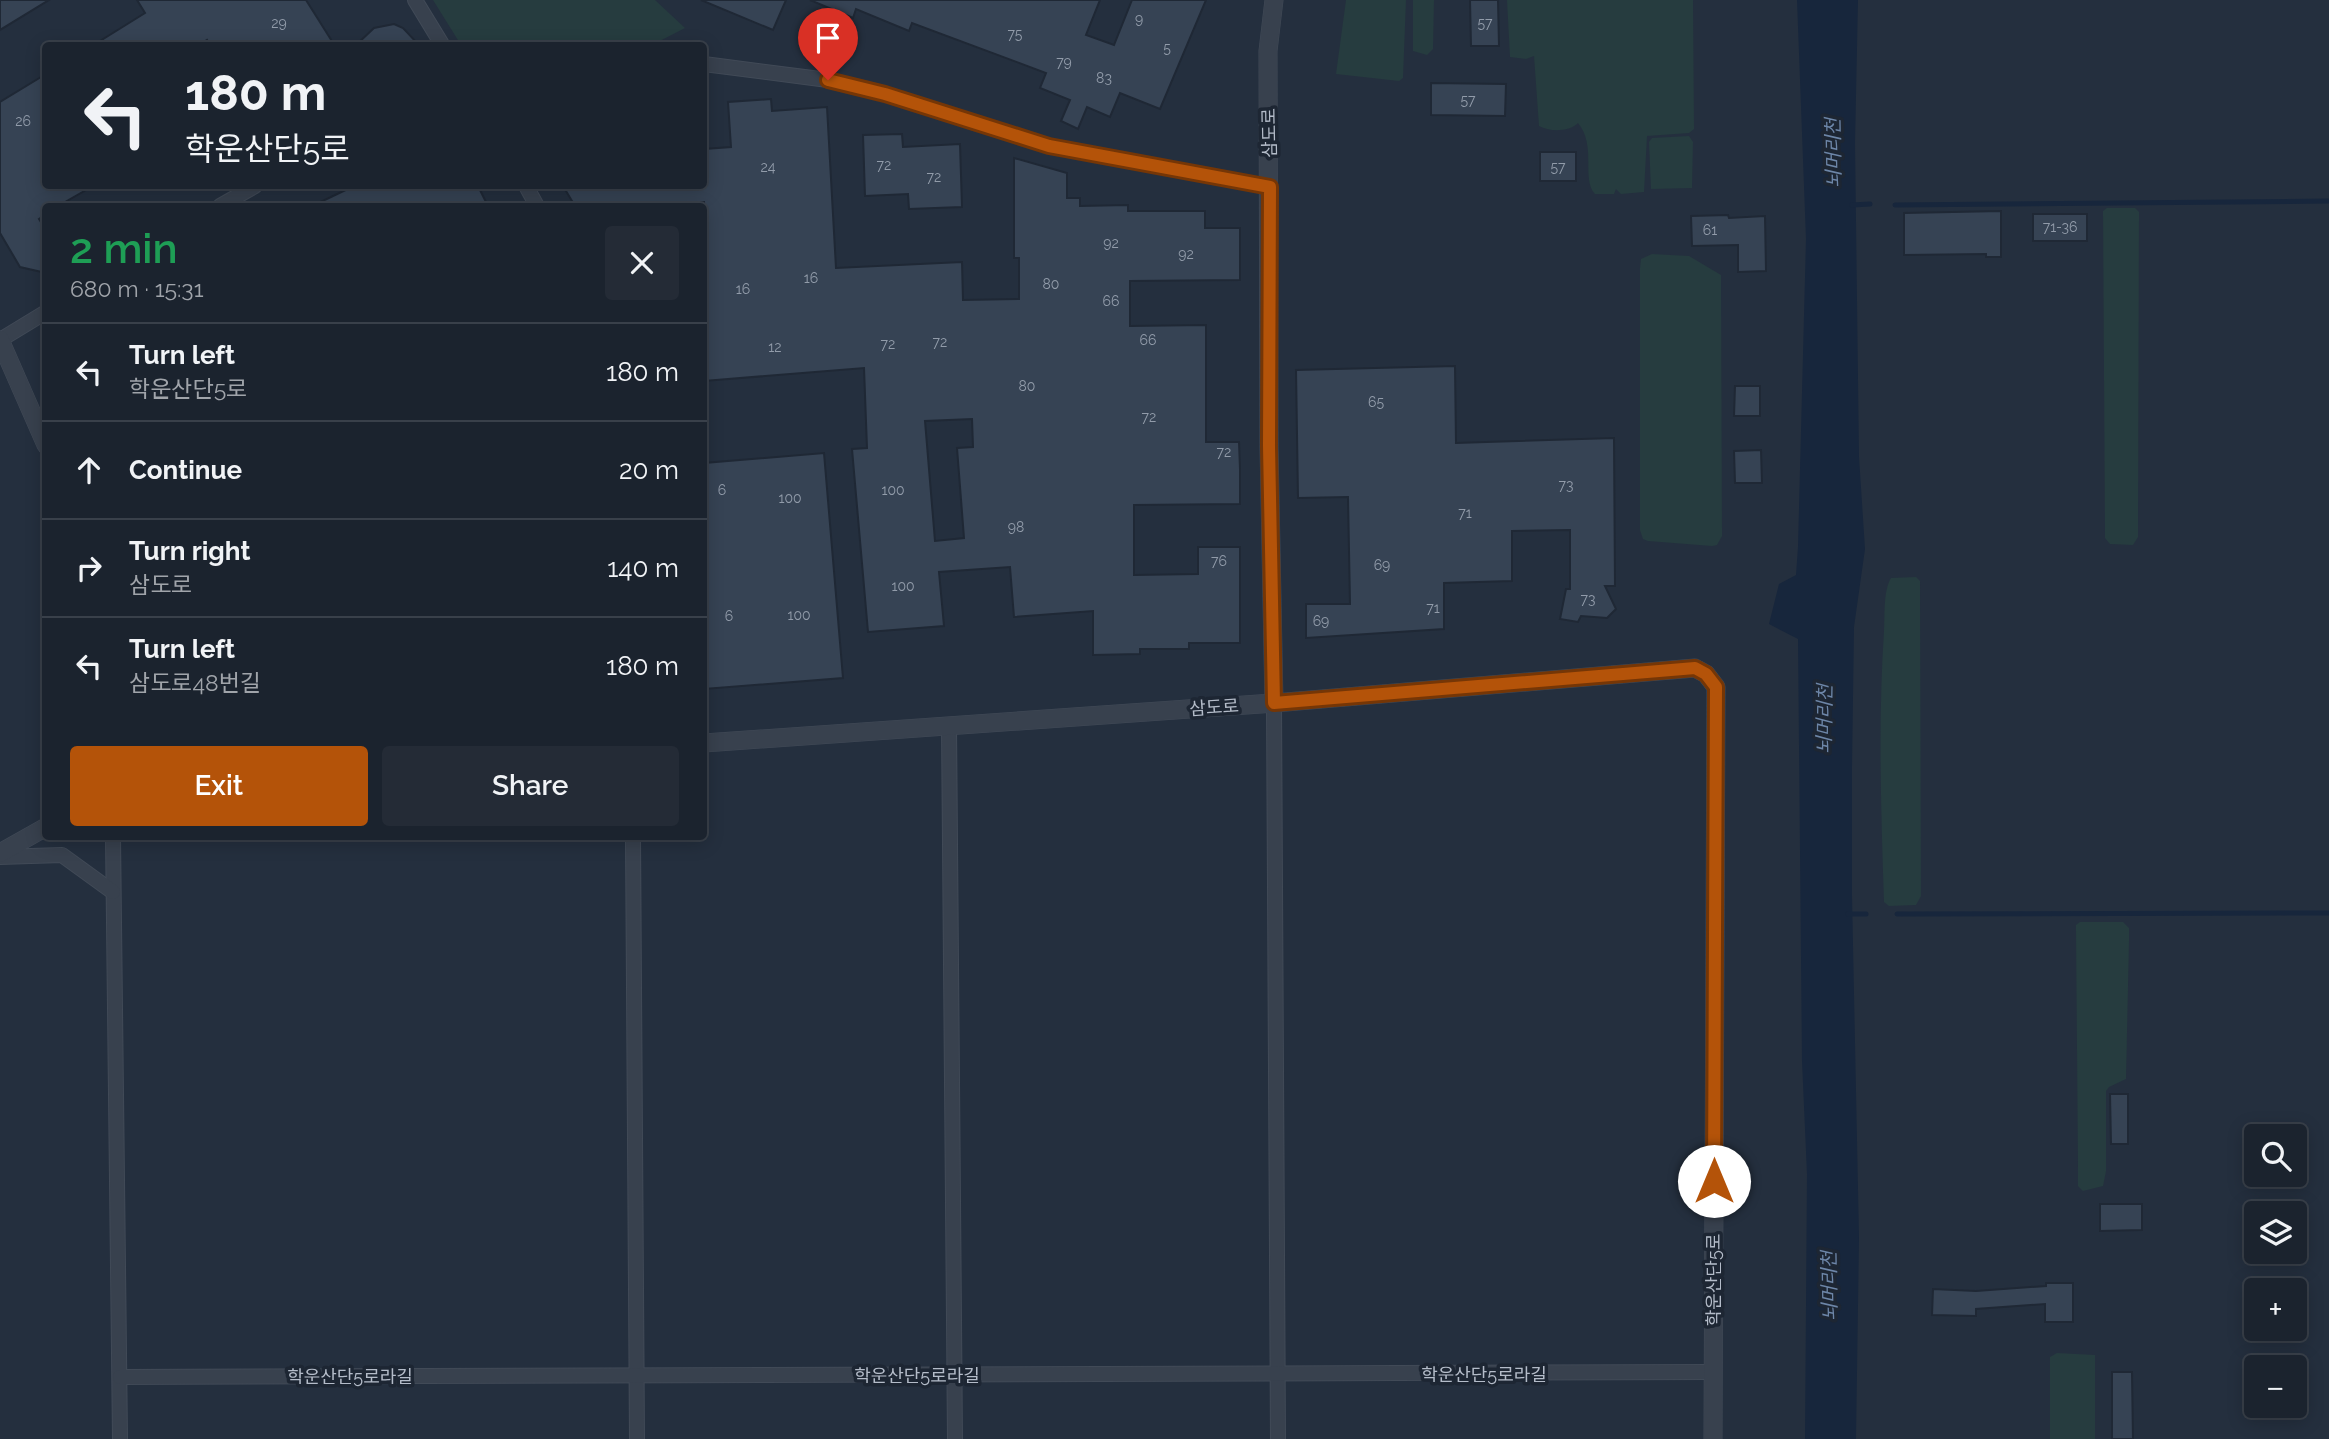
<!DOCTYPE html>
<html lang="en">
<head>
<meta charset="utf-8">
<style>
	:root { --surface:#1b232e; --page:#242b36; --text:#f1f3f6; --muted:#a0a4aa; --line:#39404a; --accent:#b45309 }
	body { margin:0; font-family:Raleway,"Noto Sans KR",sans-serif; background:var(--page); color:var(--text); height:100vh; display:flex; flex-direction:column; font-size:26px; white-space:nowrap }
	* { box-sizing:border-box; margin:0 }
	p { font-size:23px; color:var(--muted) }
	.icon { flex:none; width:38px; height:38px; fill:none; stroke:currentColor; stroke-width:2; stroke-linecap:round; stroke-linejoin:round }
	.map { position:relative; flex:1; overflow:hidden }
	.side { position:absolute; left:42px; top:203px; width:665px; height:637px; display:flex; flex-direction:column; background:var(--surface); border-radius:7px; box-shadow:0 4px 18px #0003,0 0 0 2px var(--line) }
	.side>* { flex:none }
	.top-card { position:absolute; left:42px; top:42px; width:665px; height:147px; border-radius:7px; box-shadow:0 4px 18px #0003,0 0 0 2px var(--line); background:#1b232e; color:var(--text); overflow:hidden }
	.controls { position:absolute; left:2244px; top:1124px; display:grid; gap:14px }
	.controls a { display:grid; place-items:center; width:63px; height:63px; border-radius:7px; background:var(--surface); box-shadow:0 4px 18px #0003,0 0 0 2px var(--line); font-size:35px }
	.pin { position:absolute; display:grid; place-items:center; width:60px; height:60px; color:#fff; margin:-72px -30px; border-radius:50% 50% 50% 0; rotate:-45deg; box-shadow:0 0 7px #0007 }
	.pin .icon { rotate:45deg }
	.me { position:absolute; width:77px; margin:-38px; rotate:0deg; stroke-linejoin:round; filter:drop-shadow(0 0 5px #0008) }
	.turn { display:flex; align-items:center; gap:24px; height:147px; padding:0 28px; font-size:32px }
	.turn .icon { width:91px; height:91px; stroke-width:2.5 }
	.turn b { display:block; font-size:49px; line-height:60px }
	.round { display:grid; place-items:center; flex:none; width:74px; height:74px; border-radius:7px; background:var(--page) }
	.summary { display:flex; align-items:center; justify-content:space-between; height:119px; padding:0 28px }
	h1 { font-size:42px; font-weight:600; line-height:52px; color:#1e9e55 }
	.primary-button { display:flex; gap:14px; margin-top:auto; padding:14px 28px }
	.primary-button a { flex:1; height:80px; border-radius:7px; background:var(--accent); color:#fff; font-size:28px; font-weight:600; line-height:80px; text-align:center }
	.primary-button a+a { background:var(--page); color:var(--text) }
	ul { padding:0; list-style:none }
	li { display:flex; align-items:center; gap:21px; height:98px; padding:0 28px; border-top:2px solid var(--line) }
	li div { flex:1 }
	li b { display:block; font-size:26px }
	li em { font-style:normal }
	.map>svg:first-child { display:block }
	.green { fill:#263c3f }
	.water { fill:#17263c }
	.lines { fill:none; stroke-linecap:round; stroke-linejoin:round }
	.stream { stroke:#17263c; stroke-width:5 }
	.building { fill:#364354; stroke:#1f2835; stroke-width:2; fill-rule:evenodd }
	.minor-casing { stroke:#414a57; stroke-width:16 }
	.tertiary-casing { stroke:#414a57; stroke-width:19 }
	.minor { stroke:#38414e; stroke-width:14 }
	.tertiary { stroke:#38414e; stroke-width:18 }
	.route-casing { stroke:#753606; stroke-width:18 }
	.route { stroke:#b45309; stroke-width:12 }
	.labels { text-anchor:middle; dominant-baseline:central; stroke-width:7; stroke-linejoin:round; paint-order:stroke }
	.number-label { font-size:14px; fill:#929caa }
	.street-label { font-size:18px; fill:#b4bcc9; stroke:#1d2633 }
	.water-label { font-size:19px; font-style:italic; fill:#6d86a8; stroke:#1d2633 }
</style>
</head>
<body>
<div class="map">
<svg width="2329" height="1439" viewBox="0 0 2329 1439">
	<rect width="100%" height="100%" fill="#242f3e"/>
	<g class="green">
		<path d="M433 0H655L685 28 652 45H461Z"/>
		<path d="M1346 0H1406L1403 78 1399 81 1336 74Z"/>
		<path d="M1413 0H1434L1433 49 1427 55 1413 51Z"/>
		<path d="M1507 0H1693L1694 129 1689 133 1647 136 1644 192 1621 194 1616 189 1614 194H1595C1581 179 1597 146 1578 123 1569 132 1550 132 1539 126L1534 56 1526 59 1510 57Z"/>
		<path d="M1689 136 1693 142 1692 188 1651 189 1649 142 1652 138Z"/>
		<path d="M2107 208H2135L2139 212 2138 537 2133 545 2110 544 2105 538 2103 211Z"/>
		<path d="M1652 254 1689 256 1721 275 1722 536 1717 545 1712 546 1648 541 1643 539 1640 530V268L1641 259Z"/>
		<path d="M1916 577 1920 581 1921 896 1916 905 1889 906 1884 902C1881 812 1878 721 1884 631 1885 616 1883 591 1891 578Z"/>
		<path d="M2080 922H2123L2129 928V941L2126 1079 2109 1087 2106 1091V1171L2103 1186 2083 1191 2078 1186V1167L2076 931V925Z"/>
		<path d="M2057 1353 2095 1355V1439H2050V1357Z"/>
	</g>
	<path class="water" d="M1797 0H1858L1855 143 1859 457 1865 549 1854 627 1852 767V896L1859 1238 1856 1439H1805L1807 1174 1802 1061 1798 639 1769 624 1779 584 1796 575 1798 547 1806 239Z"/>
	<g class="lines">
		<g class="stream">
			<path d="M1852 205 1870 204"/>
			<path d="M1895 205 2329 201"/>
			<path d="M1848 914H1866"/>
			<path d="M1897 914 2329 913"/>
		</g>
	</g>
	<g class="building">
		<path d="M0 0H49L0 30Z"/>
		<path d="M137 0H306L335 46H210L207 40 197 46H92L145 13Z"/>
		<path d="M701 0H786L773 30Z"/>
		<path d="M810 0H1100L1086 35 1114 45 1132 0H1206L1160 109 1120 93 1110 117 1087 107 1078 129 1061 121 1070 100 1040 88 1046 73 912 23 909 31 856 9 853 18Z"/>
		<path d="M1470 0H1498L1499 46H1471Z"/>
		<path d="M394 24 403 28 420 46H355L374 28Z"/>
		<path d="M46 74V186H93L58 206H46V214L39 219 46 230V273L20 267 0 233V102Z"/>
		<path d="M1431 83 1506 84 1505 116 1431 115Z"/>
		<path d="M771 99 772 111 827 107 836 268 962 262 963 300 1019 299V258H1014V158L1067 173V198H1080V206L1128 205V211H1205V228H1240V280L1130 281V326L1206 325V442H1239L1240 469V504L1134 505V575L1198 574V547H1240V643H1189V649H1140V654L1093 655V611L1014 617 1010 567 939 572 944 626 868 632 852 449 867 448 864 368 704 381V202L647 206H575L563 186H704V149L731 147 728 102ZM972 419 973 447 957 448 964 538 935 541 925 421Z"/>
		<path d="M902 134 903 147 960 144 962 207 909 209 908 194 865 196 863 135Z"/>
		<rect x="1540" y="152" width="36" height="29"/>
		<path d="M354 186H478L488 206H312Z"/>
		<path d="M2001 211V257H1986V254L1904 255V213Z"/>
		<rect x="2033" y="214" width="54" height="27"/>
		<path d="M1728 215 1729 218 1765 216 1766 271 1738 272V245L1692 246 1691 216Z"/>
		<path d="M1455 366 1456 443 1614 438 1615 586H1605L1616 609 1607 618 1581 616 1578 622 1560 619 1566 589H1570V530L1512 531V581L1444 583V629L1306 638V604H1350L1348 497 1298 498 1296 370Z"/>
		<path d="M1735 386H1760V416H1734Z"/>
		<path d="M1761 450 1762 483H1735L1734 451Z"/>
		<path d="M824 453 843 678 704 689V463Z"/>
		<path d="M2110 1094H2128V1144H2111Z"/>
		<path d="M2100 1204H2142V1230L2100 1231Z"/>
		<path d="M2046 1283H2073V1322H2045V1304L1976 1309V1316L1932 1315 1933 1289 1976 1291 2046 1286Z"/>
		<path d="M2112 1372H2132L2133 1439H2112Z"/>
	</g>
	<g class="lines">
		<g class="minor-casing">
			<g id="minor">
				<path d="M415 0 443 46"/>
				<path d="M704 64 828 80 885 94 1049 146 1270 187"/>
				<path d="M526 186 537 206"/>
				<path d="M220 206 255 186"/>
				<path d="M0 340 46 312"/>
				<path d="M1274 703 1278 1439"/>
				<path d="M949 725 955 1439"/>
				<path d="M113 836 120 1439"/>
				<path d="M633 836 637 1439"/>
				<path d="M0 857 62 855 113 892"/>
				<path d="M120 1377 1713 1372"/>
			</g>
		</g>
		<g class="tertiary-casing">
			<g id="tertiary">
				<path d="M0 340 46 445"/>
				<path d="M1274 703 1695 668 1706 674 1716 687 1713 1439"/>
				<path d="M704 743 1274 703 1269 446 1268 51 1274 0"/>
				<path d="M0 853 46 827"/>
			</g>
		</g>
		<use href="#minor" class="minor"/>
		<use href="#tertiary" class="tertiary"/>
	</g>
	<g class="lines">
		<g class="route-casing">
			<path id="route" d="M828 80 885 94 1049 146 1270 187 1269 446 1274 703 1695 668 1706 674 1716 687 1714 1181"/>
		</g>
		<use href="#route" class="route"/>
	</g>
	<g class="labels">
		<g class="number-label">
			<text x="1139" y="19">9</text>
			<text x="279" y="23">29</text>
			<text x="1485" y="23">57</text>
			<text x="1015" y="34">75</text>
			<text x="1167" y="48">5</text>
			<text x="1064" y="62">79</text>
			<text x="1104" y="78">83</text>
			<text x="1468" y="100">57</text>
			<text x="23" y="121">26</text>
			<text x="884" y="165">72</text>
			<text x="768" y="167">24</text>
			<text x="1558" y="167">57</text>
			<text x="934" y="177">72</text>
			<text x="2060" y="227">71-36</text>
			<text x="1710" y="230">61</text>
			<text x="1111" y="243">92</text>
			<text x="1186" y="254">92</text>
			<text x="811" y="278">16</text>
			<text x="1051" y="284">80</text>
			<text x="743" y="289">16</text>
			<text x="1111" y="301">66</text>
			<text x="1148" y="340">66</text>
			<text x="940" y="342">72</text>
			<text x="888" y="344">72</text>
			<text x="775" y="347">12</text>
			<text x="1027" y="386">80</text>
			<text x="1376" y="402">65</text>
			<text x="1149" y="417">72</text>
			<text x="1224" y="452">72</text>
			<text x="1566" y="485">73</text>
			<text x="722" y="490">6</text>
			<text x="893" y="490">100</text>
			<text x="790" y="498">100</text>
			<text x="1465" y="513">71</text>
			<text x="1016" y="527">98</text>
			<text x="1219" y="561">76</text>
			<text x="1382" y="565">69</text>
			<text x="903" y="586">100</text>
			<text x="1588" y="599">73</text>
			<text x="1433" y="608">71</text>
			<text x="799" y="615">100</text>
			<text x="729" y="616">6</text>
			<text x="1321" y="621">69</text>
		</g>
		<g class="street-label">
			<text transform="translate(1269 133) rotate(-91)">삼도로</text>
			<text transform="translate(1214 707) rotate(-4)">삼도로</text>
			<text transform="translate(1713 1280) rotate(-90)">학운산단5로</text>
			<text x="1484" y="1374">학운산단5로라길</text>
			<text x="917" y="1375">학운산단5로라길</text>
			<text x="350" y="1376">학운산단5로라길</text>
		</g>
		<g class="water-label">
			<text transform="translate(1833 153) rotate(-91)">뇌머리천</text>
			<text transform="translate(1824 719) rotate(-89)">뇌머리천</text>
			<text transform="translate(1829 1286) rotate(-91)">뇌머리천</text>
		</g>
	</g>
</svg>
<div class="controls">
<a><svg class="icon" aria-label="search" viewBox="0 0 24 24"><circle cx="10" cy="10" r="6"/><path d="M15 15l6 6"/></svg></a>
<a><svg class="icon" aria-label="layers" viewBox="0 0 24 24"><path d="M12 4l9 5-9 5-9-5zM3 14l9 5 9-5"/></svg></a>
<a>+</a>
<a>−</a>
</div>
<div class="pin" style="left:828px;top:80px;background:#d93025"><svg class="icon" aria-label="arrive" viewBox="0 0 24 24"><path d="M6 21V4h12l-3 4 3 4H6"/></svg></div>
<svg class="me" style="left:1714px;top:1181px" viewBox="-20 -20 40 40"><circle r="19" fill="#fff"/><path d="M0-13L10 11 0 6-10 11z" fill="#b45309"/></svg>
<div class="top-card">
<div class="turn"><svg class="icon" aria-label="left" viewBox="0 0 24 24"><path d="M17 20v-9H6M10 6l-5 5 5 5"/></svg><div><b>180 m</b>학운산단5로</div></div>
</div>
<section class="side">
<div class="summary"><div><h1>2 min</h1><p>680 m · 15:31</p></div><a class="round"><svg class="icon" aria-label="close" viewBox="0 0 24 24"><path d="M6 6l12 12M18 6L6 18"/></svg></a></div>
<ul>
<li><svg class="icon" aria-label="left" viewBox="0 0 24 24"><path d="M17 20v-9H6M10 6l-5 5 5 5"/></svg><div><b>Turn left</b><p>학운산단5로</p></div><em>180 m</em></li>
<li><svg class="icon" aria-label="ahead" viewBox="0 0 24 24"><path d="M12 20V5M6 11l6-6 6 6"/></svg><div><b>Continue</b></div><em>20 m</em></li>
<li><svg class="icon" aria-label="right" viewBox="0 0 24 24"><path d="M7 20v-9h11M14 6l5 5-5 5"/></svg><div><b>Turn right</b><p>삼도로</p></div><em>140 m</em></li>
<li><svg class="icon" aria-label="left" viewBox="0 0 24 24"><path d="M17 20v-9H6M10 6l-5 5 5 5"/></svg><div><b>Turn left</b><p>삼도로48번길</p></div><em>180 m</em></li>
</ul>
<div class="primary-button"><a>Exit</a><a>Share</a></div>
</section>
</div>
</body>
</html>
